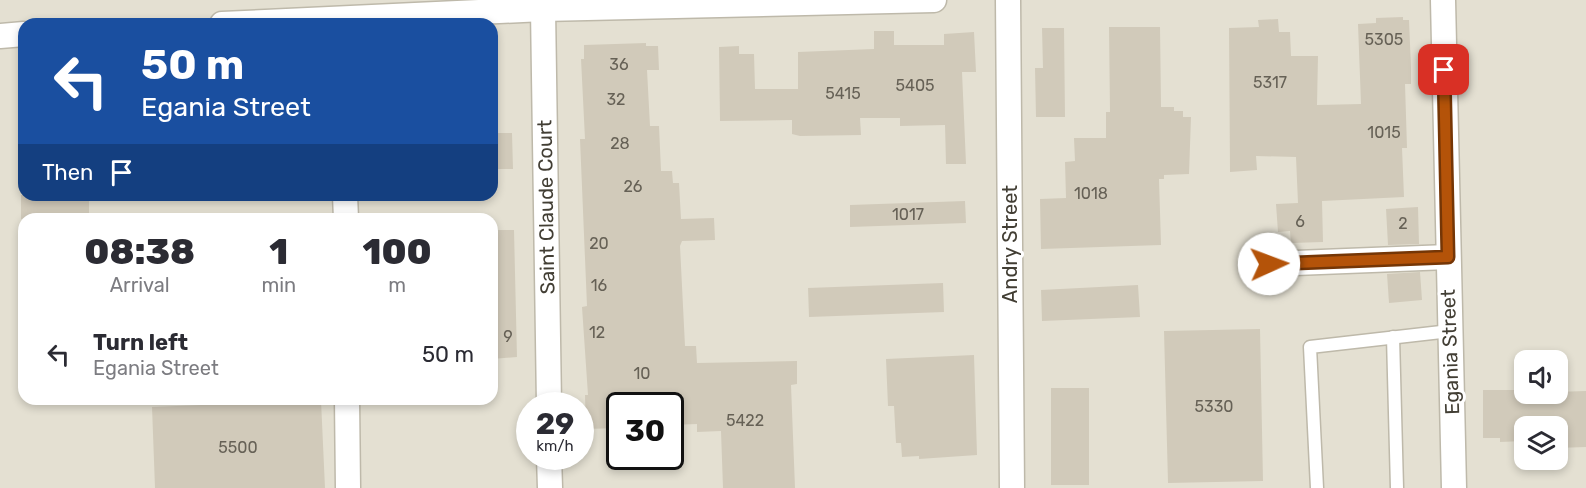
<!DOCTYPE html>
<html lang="en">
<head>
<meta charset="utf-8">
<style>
	:root { --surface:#fff; --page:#f2f2f3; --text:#2b2b33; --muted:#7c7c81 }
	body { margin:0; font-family:Rubik,sans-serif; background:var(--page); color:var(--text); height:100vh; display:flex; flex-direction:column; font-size:22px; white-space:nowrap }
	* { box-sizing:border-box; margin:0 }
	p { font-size:20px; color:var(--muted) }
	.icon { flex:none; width:33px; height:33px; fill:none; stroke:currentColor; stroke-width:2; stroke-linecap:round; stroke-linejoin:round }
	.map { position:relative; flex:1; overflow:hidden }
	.panel { position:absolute; left:18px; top:213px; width:480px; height:192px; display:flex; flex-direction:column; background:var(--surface); border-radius:18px; box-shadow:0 3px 9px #0003 }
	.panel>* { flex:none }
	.top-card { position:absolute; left:18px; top:18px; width:480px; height:183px; border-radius:18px; box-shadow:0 3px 9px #0003; background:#1a4fa0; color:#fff; overflow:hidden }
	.fabs { position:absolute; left:1514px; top:350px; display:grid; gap:12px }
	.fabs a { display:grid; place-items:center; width:54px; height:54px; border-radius:12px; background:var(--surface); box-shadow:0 3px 9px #0003; font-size:30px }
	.speed { position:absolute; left:516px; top:392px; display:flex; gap:12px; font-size:30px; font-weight:700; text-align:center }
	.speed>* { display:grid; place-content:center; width:78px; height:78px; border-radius:50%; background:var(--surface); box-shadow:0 3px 9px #0003; line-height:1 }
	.speed small { font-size:15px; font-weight:400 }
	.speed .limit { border:3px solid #111; border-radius:9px; background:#fff; color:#111 }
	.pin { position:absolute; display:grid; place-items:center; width:51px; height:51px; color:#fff; margin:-26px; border-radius:12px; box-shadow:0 3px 9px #0006 }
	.me { position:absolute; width:66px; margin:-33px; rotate:88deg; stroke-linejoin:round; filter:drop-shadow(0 0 4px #0008) }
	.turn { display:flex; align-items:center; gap:21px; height:126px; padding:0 24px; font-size:27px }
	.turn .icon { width:78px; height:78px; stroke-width:2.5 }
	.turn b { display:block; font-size:42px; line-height:51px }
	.then { display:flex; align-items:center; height:57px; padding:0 24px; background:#0003; gap:12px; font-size:22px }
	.eta { display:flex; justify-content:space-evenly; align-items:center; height:102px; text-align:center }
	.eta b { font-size:36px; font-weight:800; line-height:42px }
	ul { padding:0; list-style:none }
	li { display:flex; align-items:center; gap:18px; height:78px; padding:0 24px }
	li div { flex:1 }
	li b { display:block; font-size:22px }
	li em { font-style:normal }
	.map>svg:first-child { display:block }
	.residential { fill:#e4e0d2; fill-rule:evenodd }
	.building { fill:#d1caba }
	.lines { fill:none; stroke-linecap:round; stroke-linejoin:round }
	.service-casing { stroke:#beb9aa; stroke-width:15 }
	.minor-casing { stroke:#beb9aa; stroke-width:27 }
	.service { stroke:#fff; stroke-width:12 }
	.minor { stroke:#fff; stroke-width:24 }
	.route-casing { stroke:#753606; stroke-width:15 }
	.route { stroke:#b45309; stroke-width:10 }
	.labels { text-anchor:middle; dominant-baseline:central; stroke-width:6; stroke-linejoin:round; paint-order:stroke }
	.number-label { font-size:16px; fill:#666156 }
	.street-label { font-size:20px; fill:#423e34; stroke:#fff }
</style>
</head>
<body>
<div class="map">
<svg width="1586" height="488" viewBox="0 0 1586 488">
	<rect width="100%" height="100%" fill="#f1eee3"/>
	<path class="residential" d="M0 0H1586V488H0ZM24 24H492V195H24ZM24 219H492V399H24ZM1524 360H1557V393H1524ZM530 405H580V456H530ZM620 405H670V456H620ZM1524 426H1557V459H1524Z"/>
	<g class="building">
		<path d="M1403 17V20H1409L1411 68V84H1405L1407 148H1402L1404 197 1322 201 1323 242 1291 243 1290 231 1278 232 1276 204 1298 203 1296 157 1256 156 1257 170 1230 172 1229 28 1259 27 1258 20 1278 19 1279 32H1290L1291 56H1318L1317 105 1361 104 1358 24 1376 23V18Z"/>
		<path d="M1109 27H1160L1161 107H1174V111H1183V117H1191L1189 174 1164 175V179H1159L1161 245 1041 249 1040 199 1066 198 1065 162 1075 161 1074 138H1106V112H1110Z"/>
		<path d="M1042 28H1064L1065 117H1036L1035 68H1043Z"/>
		<path d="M874 31H894V45H944V34L974 32 976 72H962L966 164H946L945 125 900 126V118H860L861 135 800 136 792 134V120L720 121 719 47 739 46V54H754L755 89H798V52L874 49Z"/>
		<path d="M646 43V46H658L659 70H647L650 126H659L661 171H672L673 183H679L681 219 714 218 715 240 682 241 680 246 685 346H696L697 363 797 361V384L791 385 795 488H723L721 431 697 432V424L670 425V405H620V428L586 429 585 395H588L582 307 587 306 580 139H585L581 59H584V45Z"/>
		<path d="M492 133H512L513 169H492Z"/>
		<rect x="21" y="195" width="68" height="24"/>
		<path d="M965 201 966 223 850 227V205Z"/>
		<path d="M1418 207 1419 244 1388 245 1386 209Z"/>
		<path d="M492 230H514L517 357 492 359Z"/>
		<path d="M1420 272 1422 300 1389 303 1387 274Z"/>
		<path d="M943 283 944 312 809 317 808 288Z"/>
		<path d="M1138 285 1140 317 1042 321 1041 290Z"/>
		<path d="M1260 329 1263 481 1168 483 1164 331Z"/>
		<path d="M1540 352V360H1524V393L1586 391V447L1557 448V426H1524V441L1500 442V438H1483V390H1516V383H1520L1519 353Z"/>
		<path d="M974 355 977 455 919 459V456L902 457 901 443H896L894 406H888L886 359Z"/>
		<rect x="1051" y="388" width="38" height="97"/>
		<path d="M321 400 325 488H155L152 407Z"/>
	</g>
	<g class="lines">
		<g class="service-casing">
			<g id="service">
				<path d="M1393 337 1397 488"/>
				<path d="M1317 488 1310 347 1450 331"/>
			</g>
		</g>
		<g class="minor-casing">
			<g id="minor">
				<path d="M1008 0 1012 488"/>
				<path d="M1443 0 1454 488"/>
				<path d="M543 9 549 405"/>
				<path d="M222 24 543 9 934 0"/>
				<path d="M0 36 24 34"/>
				<path d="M345 195 346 219"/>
				<path d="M1269 264 1448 257"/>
				<path d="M347 399 348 488"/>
				<path d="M549 456 550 488"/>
			</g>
		</g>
		<use href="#service" class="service"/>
		<use href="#minor" class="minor"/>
	</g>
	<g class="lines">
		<g class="route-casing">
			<path id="route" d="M1269 264 1448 257 1444 70"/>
		</g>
		<use href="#route" class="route"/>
	</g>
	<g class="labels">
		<g class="number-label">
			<text x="1384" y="39">5305</text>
			<text x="619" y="64">36</text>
			<text x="1270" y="82">5317</text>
			<text x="915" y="85">5405</text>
			<text x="843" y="93">5415</text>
			<text x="616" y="99">32</text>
			<text x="1384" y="132">1015</text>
			<text x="620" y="143">28</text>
			<text x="633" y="186">26</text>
			<text x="1091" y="193">1018</text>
			<text x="908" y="214">1017</text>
			<text x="1300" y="221">6</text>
			<text x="1403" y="223">2</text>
			<text x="599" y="243">20</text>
			<text x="599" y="285">16</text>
			<text x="597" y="332">12</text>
			<text x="508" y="336">9</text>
			<text x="642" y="373">10</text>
			<text x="1214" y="406">5330</text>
			<text x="745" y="420">5422</text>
			<text x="238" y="447">5500</text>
		</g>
		<g class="street-label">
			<text transform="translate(546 207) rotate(-91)">Saint Claude Court</text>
			<text transform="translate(1010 244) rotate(-90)">Andry Street</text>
			<text transform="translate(1450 352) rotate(-92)">Egania Street</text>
		</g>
	</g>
</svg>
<div class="fabs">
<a><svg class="icon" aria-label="sound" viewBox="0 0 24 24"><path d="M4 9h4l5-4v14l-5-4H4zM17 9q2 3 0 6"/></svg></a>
<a><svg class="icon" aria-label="layers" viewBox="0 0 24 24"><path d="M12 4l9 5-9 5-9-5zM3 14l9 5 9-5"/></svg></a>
</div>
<div class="speed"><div>29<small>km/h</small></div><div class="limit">30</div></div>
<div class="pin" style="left:1444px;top:70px;background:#d93025"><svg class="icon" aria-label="arrive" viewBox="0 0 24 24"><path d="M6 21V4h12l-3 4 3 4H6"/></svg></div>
<svg class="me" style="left:1269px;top:264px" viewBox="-20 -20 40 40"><circle r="19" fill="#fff"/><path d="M0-13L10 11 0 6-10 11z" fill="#b45309"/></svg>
<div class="top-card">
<div class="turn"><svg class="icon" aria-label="left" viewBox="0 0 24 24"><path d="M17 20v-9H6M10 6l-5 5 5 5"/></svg><div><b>50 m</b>Egania Street</div></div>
<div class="then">Then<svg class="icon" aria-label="arrive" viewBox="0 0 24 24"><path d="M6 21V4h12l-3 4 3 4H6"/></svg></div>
</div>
<section class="panel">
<div class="eta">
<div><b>08:38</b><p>Arrival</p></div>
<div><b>1</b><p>min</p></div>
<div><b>100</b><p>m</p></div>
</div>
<ul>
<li><svg class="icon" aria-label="left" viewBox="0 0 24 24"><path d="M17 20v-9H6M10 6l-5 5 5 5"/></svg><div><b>Turn left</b><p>Egania Street</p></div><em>50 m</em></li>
</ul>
</section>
</div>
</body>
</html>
